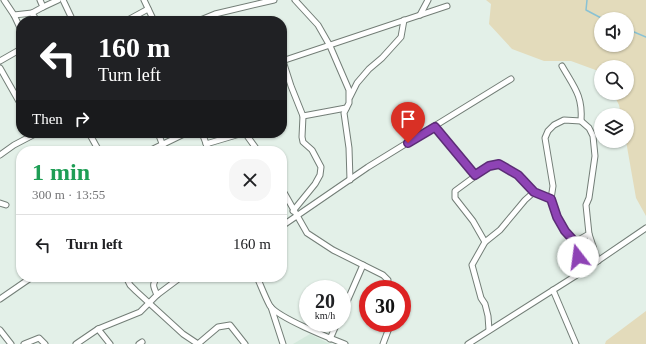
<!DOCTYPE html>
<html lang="en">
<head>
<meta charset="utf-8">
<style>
	:root { --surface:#fff; --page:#f6f6f6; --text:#202124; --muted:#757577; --line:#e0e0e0 }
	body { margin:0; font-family:Georgia,serif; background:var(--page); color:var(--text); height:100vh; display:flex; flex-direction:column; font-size:15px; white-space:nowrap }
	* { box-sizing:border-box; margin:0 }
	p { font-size:13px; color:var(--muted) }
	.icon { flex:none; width:22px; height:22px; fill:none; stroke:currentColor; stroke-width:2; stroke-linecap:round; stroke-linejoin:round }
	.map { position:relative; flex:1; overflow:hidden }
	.panel { position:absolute; left:16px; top:146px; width:271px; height:136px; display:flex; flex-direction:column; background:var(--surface); border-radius:16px; box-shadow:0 1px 3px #0004 }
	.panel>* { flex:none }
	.hud { position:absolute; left:16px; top:16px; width:271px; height:122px; border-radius:16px; box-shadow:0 1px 3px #0004; background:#202124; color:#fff; overflow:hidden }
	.controls { position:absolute; left:594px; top:12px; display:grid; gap:8px }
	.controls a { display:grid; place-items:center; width:40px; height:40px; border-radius:50%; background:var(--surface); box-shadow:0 1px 3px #0004; font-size:20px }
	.speed { position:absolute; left:299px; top:280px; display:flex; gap:8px; font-size:20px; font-weight:700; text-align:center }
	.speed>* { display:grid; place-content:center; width:52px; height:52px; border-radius:50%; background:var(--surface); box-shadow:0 1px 3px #0004; line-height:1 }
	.speed small { font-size:10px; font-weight:400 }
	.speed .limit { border:6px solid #d22; background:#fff; color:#111 }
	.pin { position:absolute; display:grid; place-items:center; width:34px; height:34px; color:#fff; margin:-41px -17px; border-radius:50% 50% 50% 0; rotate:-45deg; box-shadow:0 0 4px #0007 }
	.pin .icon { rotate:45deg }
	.me { position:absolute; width:44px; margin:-22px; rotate:345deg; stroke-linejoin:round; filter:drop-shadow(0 0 3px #0008) }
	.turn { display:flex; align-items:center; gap:14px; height:84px; padding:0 16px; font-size:18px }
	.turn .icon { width:52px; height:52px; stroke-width:2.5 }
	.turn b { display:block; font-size:28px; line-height:34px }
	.then { display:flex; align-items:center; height:38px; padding:0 16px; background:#0003; gap:8px; font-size:15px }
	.round { display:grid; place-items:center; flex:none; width:42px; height:42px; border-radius:16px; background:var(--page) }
	.summary { display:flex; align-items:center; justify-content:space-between; height:68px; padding:0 16px }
	h1 { font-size:24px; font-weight:700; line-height:30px; color:#1e9e55 }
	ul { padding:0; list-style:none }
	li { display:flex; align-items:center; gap:12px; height:60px; padding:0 16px; border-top:1px solid var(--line) }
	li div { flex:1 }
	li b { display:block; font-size:15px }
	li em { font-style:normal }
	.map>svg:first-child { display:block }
	.built { fill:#d3e8db }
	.green { fill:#e3dbbb; fill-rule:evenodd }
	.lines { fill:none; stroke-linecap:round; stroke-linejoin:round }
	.stream { stroke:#89c2d4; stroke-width:1.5 }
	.street-casing { stroke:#737e77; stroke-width:7 }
	.street { stroke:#fff; stroke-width:5 }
	.route-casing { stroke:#5c2c76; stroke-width:10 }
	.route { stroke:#8e43b5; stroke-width:7 }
</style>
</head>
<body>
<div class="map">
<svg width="646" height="344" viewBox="0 0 646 344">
	<rect width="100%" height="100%" fill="#e3f0e8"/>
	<path class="built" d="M310 334 330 344H293Z"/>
	<g class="green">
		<path d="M486 0H646V216L636 198 626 141 627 115H621L619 105 613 93H627V67H601V72L571 61H544L512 49 489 24 491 4ZM601 19H627V45H601Z"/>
		<path d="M646 311V344H605L606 341Z"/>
	</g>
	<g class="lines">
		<g class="stream">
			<path d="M587 0 586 10 603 19"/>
			<path d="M627 29 646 37"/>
		</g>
		<g class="street-casing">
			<g id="street">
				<path d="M4 0 14 15 21 30"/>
				<path d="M63 0 73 21"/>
				<path d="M144 0 154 21"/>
				<path d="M295 0 318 25 330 46 349 90V103L344 113 349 148 350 180"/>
				<path d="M43 7 58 0"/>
				<path d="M14 15 32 13"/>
				<path d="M420 15 428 0"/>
				<path d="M37 21 32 13 43 7 40 0"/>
				<path d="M126 21 148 9"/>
				<path d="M198 21 215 14 274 0"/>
				<path d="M0 61 21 49"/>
				<path d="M282 61 447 6"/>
				<path d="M283 61 291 86 303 116 302 137 303 142 312 150 321 167 320 175 315 184 293 211"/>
				<path d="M562 66C574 87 583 96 581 121"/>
				<path d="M0 68 21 105"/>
				<path d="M350 97 357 83 369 69 382 58 401 37 404 20"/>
				<path d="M303 116 346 108"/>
				<path d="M435 127 475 175"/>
				<path d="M89 133 99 151"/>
				<path d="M158 133 165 151"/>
				<path d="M202 133 209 151"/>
				<path d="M245 133 258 151"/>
				<path d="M206 144 243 133"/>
				<path d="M149 151 186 133"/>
				<path d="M0 155 14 145 37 133"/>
				<path d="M282 189 307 233 333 250 383 275 388 280 386 289"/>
				<path d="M0 203 6 205"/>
				<path d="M282 226 368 167 511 79"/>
				<path d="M589 234 598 261"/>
				<path d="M485 242 473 221 455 198V191L489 166 499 165 518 175 534 192 551 199"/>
				<path d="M575 242 589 234 586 205 589 198 595 156 593 136 589 128 581 121 564 120 554 125 548 131 545 138 553 186 551 199 552 204 557 217 565 231 575 242 580 273"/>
				<path d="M126 277 130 285 136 291 183 334 198 344"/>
				<path d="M157 277C152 286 153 285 157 295"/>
				<path d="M257 277C261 286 265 297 270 306 279 318 329 338 345 344"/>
				<path d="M553 290 576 344"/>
				<path d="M0 299 32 277"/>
				<path d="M271 307 283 344"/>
				<path d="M342 313 363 265"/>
				<path d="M98 329 110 344"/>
				<path d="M0 330 11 344"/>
				<path d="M489 330 488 316 485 304 481 298 472 265 485 242 500 230 525 200 534 192"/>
				<path d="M330 339 337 323"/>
				<path d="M24 344 39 338 45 344"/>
				<path d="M76 344 98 329 140 312 157 295 181 277"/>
				<path d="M139 344 142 342"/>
				<path d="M198 344 218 327 230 325 245 344"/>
				<path d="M383 344 389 328 386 323"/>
				<path d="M468 344 580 273 646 228"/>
			</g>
		</g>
		<use href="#street" class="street"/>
	</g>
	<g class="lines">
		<g class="route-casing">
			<path id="route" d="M408 143 435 127 475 175 489 166 499 164 518 175 534 192 551 199 557 217 565 231 575 242 578 257"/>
		</g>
		<use href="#route" class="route"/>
	</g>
</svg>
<div class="controls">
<a><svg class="icon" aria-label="sound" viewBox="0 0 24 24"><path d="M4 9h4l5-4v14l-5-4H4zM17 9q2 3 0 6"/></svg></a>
<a><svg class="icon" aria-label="search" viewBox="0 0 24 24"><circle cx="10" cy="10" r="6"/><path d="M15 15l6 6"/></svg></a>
<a><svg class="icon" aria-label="layers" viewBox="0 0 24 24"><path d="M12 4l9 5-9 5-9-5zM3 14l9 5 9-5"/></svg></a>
</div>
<div class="speed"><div>20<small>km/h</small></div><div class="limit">30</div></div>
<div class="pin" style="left:408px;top:143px;background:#d93025"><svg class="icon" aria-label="arrive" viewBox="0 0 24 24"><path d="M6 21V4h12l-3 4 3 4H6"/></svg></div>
<svg class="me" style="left:578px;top:257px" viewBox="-20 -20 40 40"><circle r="19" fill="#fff"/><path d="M0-13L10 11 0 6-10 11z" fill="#8e43b5"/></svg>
<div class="hud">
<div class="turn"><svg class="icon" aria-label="left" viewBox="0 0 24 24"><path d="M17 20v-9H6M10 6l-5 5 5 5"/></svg><div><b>160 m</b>Turn left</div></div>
<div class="then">Then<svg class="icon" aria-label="right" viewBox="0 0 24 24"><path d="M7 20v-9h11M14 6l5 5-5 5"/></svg></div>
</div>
<section class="panel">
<div class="summary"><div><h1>1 min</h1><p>300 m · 13:55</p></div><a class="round"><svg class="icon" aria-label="close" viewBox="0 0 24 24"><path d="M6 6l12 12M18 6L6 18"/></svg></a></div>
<ul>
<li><svg class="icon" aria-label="left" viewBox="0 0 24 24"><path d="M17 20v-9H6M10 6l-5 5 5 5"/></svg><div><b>Turn left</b></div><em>160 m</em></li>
</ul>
</section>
</div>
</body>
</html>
